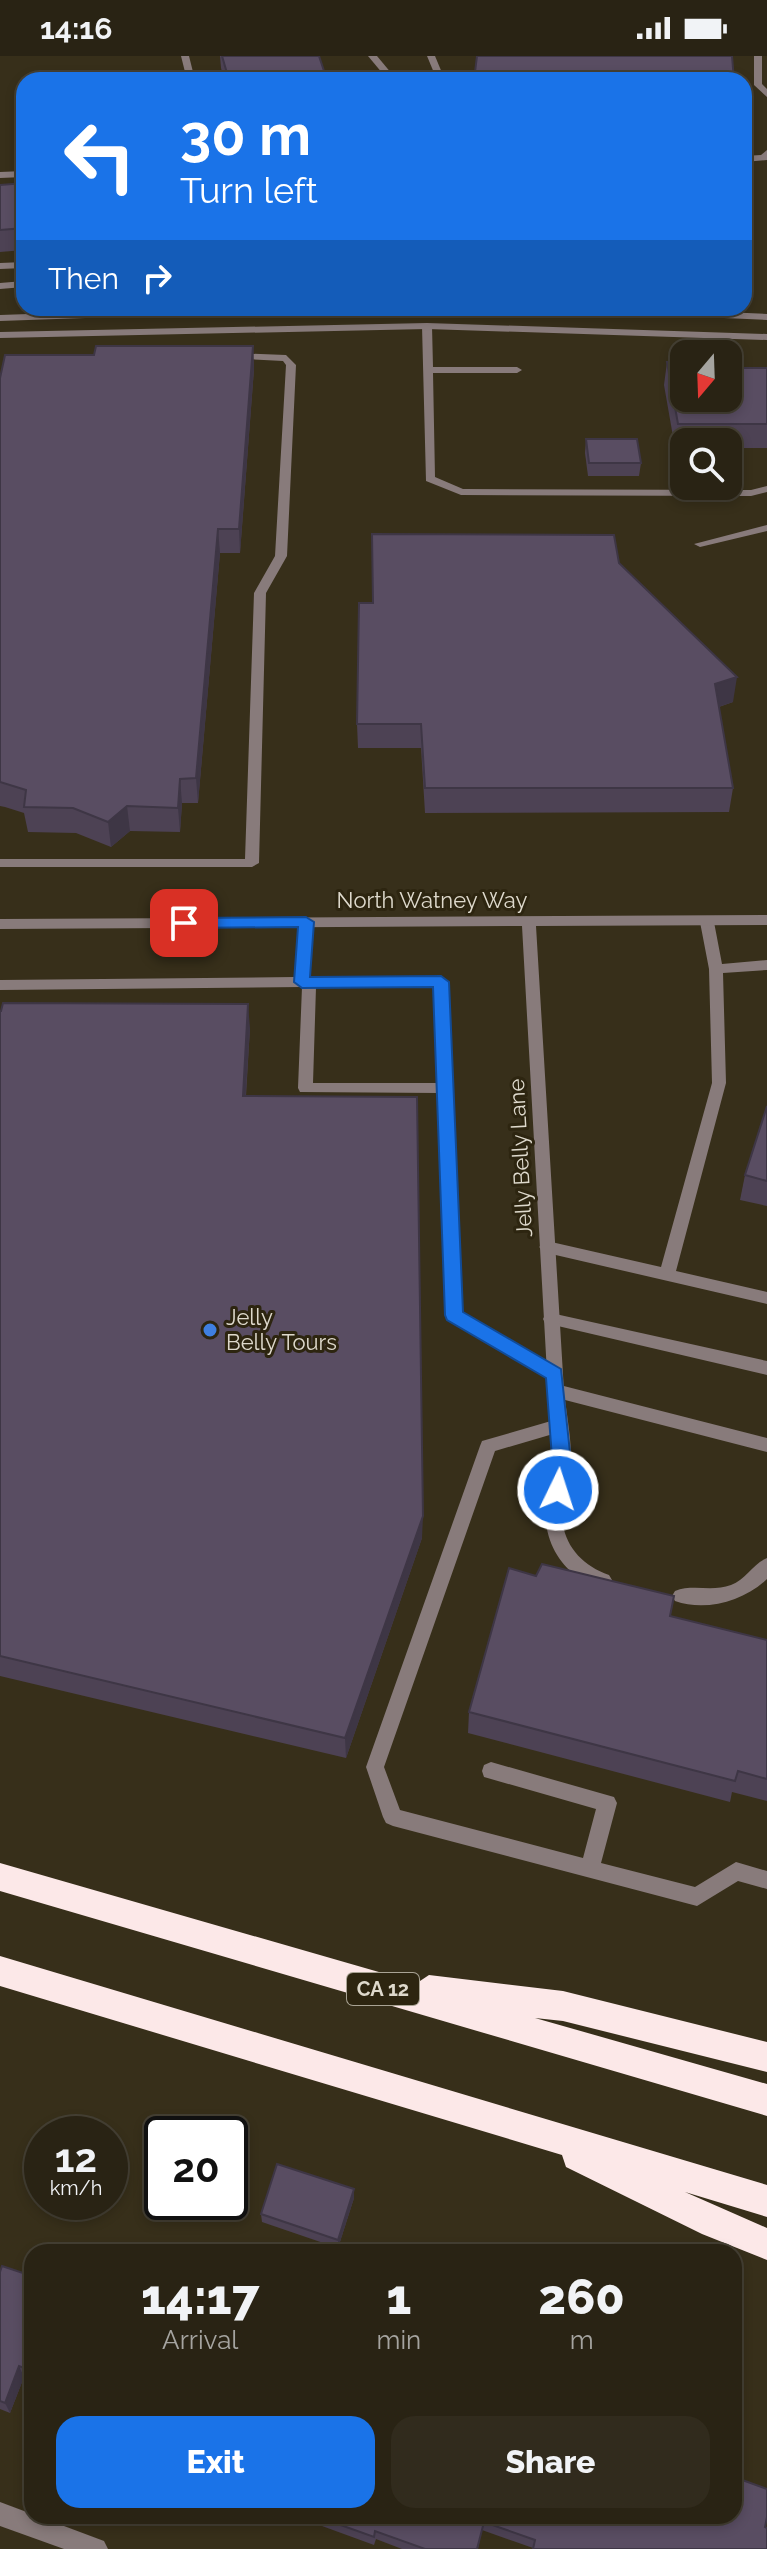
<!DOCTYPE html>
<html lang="en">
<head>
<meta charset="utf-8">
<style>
	:root { --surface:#292314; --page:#312b1d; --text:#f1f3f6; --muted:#a5a4a0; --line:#454034; --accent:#1a73e8 }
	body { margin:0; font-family:Raleway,sans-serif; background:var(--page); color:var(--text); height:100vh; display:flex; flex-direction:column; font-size:30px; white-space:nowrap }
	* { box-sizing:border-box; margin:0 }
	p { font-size:26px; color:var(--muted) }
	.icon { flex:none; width:44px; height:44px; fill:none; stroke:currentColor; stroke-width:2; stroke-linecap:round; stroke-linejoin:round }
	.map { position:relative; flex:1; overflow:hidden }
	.details { position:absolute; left:24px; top:2188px; width:718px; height:280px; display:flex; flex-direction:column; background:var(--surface); border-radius:24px; box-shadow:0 4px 12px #0003,0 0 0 2px var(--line) }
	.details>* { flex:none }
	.banner { position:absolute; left:16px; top:16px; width:736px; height:244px; border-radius:24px; box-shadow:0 4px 12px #0003,0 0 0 2px var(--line); background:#1a73e8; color:#fff; overflow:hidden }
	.needle { width:52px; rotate:199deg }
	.tools { position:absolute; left:670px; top:284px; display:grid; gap:16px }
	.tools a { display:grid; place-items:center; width:72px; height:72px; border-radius:16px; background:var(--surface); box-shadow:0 4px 12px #0003,0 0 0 2px var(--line); font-size:40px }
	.speed { position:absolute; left:24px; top:2060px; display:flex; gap:16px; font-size:40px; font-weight:700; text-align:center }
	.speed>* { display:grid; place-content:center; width:104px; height:104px; border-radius:50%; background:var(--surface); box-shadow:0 4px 12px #0003,0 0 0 2px var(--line); line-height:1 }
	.speed small { font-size:20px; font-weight:400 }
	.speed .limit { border:4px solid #111; border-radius:12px; background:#fff; color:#111 }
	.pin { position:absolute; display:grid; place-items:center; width:68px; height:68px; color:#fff; margin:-34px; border-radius:16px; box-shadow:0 4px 12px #0006 }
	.me { position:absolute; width:88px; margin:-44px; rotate:4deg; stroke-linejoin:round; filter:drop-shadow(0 0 6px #0008) }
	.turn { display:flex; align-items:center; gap:28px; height:168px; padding:0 32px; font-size:36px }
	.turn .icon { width:104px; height:104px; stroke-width:2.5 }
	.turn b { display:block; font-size:56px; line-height:68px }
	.then { display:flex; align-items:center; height:76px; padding:0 32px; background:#0003; gap:16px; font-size:30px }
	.eta { display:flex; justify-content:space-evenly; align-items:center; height:136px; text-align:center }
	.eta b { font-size:48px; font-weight:800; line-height:56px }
	.action { display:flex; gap:16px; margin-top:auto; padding:16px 32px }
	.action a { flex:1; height:92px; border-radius:24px; background:var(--accent); color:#fff; font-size:32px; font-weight:800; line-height:92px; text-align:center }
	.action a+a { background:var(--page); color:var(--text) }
	.status { display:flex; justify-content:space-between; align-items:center; height:56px; padding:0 40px; background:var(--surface); direction:ltr }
	.status svg { height:22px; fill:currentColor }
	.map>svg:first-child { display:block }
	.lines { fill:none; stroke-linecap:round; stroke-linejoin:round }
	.service { fill:#887b7b; fill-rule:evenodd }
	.minor { fill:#887b7b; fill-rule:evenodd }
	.tertiary { fill:#887b7b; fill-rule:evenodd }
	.motorway { fill:#fce8e8; fill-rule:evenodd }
	.wall { fill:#4d4254 }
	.shaded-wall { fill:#3e3645 }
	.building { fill:#594d62; stroke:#3e3645; stroke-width:2 }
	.route { fill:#1a73e8; stroke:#114b97; stroke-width:2 }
	.shop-dot { fill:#3f7fe0; stroke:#2d2510; stroke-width:3 }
	.labels { text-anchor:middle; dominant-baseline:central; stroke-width:6; stroke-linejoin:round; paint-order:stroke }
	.shield { fill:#2d2510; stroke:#a9a394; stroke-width:2 }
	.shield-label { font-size:20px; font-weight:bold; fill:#ded9cc }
	.street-label { font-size:22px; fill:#ded9cc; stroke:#2d2510 }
	.poi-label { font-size:22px; fill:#ded9cc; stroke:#2d2510; text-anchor:start }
</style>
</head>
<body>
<div class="status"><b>14:16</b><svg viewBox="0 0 49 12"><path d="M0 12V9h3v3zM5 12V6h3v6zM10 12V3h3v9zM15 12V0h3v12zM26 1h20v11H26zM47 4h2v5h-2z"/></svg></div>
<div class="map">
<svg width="767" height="2493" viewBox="0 0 767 2493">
	<rect width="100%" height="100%" fill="#372f1a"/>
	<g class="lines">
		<g class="service">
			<path d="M181 0H189L195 24H187Z"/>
			<path d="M368 0H377L397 24H388Z"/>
			<path d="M427 0H435L445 24H437Z"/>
			<path d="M754 0H762V28L767 33V41L754 29Z"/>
			<path d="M767 94V104L744 106V100L761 99Z"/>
			<path d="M24 115V121L0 122V116Z"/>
			<path d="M24 206V212L0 213V207Z"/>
			<path d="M24 225V231L0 233V227Z"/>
			<path d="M427 267 432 270 433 311H517L522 314 517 317H433L435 421 463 433 751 434 767 430V436L751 440 461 439 426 425 422 270Z"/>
			<path d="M232 297 286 299 296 309 287 500 266 537 259 807 252 811H0V803H245L254 537 275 500 286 309 283 305 228 302 227 300Z"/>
			<path d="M767 469V475L700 491 694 488Z"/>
			<path d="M306 861 313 866 309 921H441L448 926 462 1256 561 1314 563 1319 561 1324H549L448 1263 446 1259 438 1037 300 1036 298 1032 302 931 0 934V924L295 921 299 866ZM316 931H434L438 1027H313Z"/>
			<path d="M707 861 714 866 722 908 767 904V914L723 917 726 1027 676 1215 767 1236V1248L547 1197 539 1191 547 1185 661 1211 712 1027 709 913 700 866Z"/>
			<path d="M551 1257 767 1305V1319L545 1267 543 1263 545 1259Z"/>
			<path d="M556 1328 767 1382V1396L565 1344C568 1366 572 1389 571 1412 570 1424 566 1436 563 1448 558 1483 578 1508 609 1519L612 1524 609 1529C600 1533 589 1527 580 1522 557 1508 543 1479 546 1452 547 1442 551 1432 553 1422 555 1407 554 1392 553 1378L495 1395 384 1711 400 1754 583 1802 596 1753 484 1721 482 1715 484 1709 491 1706 614 1741 617 1747 601 1807 695 1831 736 1806 767 1815V1833L738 1825 697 1850 393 1770 386 1767 383 1761 366 1711 480 1390 482 1385 551 1365 548 1335 550 1330Z"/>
			<path d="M767 1502V1523C744 1545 706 1556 675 1545L672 1540 675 1535C692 1528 713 1536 731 1529 746 1523 754 1507 767 1502Z"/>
		</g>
		<g class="minor">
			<path d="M767 859V869L536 870 564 1335 562 1340H550L548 1335 522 870 0 873V863Z"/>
			<path d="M0 2446 104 2485 108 2493H64L0 2470Z"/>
		</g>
		<g class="tertiary">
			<path d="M199 252H290L285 255 0 265V259Z"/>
			<path d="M559 252H632L767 258V264L564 255Z"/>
			<path d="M427 267 767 278V284L427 273 0 282V276Z"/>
		</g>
		<g class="motorway">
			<path d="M0 1807 417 1927 429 1919 563 1935 767 1986V2016L563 1965 535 1962 767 2028V2060L0 1835Z"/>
			<path d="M0 1900 767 2129V2161L685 2136 767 2172V2204L702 2178 566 2111 562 2099 0 1930Z"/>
		</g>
	</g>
	<g class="wall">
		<path d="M220 0H319L327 24H224L221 12Z"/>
		<path d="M24 127V194L0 196V129Z"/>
		<path d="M253 290 254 313 240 497H220L198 747H182L180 776 130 775 111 791 76 777 28 776 24 757 5 751 0 750V322L94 299Z"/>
		<path d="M667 306 737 312H767V392H728V386H684V392H675L664 329Z"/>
		<path d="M586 383 641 407 639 420H588L585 397Z"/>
		<path d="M619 507 733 646 719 651 733 732 729 756 425 757 421 692H358L357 668 373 547Z"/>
		<path d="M0 955 250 972 246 1040 422 1482 346 1702 0 1620Z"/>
		<path d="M767 1050V1150L740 1144 745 1119Z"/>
		<path d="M670 1560 767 1584V1745L732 1736 730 1746 468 1677 469 1656Z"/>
		<path d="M354 2142 338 2192 262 2166 261 2158Z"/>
		<path d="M0 2216 32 2220V2323L24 2321 10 2357 0 2353Z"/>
		<path d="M767 2461 533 2492 482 2474 478 2493H402L376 2483 374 2489 322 2470 321 2462Z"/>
	</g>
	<g class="shaded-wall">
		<path d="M253 290 254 313 240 497 239 473Z"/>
		<path d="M218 473 220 497 198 747 196 722Z"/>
		<path d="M737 621 733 646 712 653 715 628Z"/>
		<path d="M180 723 182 747 180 776 178 752Z"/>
		<path d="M127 750 130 775 111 791 108 766Z"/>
		<path d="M248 948 250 972 244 1065 243 1040Z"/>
		<path d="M423 1460 422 1482 346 1702 345 1682Z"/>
		<path d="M354 2133V2142L338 2192V2184Z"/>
		<path d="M19 2310 24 2321 10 2357 5 2347Z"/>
	</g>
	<g class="building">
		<path d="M222 0H319L327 24H229Z"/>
		<path d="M477 0H732L734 24H474Z"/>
		<path d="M24 127V172L0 174V129Z"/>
		<path d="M96 290H253L239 473H218L196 722 180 723 178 752 127 750 108 766 73 752 24 751 26 734 0 726V322L5 299H94Z"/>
		<path d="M667 306H684V342H728V306H735L737 312H767V368H678Z"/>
		<path d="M586 383H637L641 407H589Z"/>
		<path d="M372 478 614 479 619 507 737 621 715 628 733 732H425L421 668H357L359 547H373Z"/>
		<path d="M3 947 248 948 243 1040 417 1041 423 1460 345 1682 0 1600V955H1Z"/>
		<path d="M767 1050V1125L745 1119Z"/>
		<path d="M542 1508 674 1540 670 1560 767 1584V1723L738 1715 735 1725 469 1656 509 1512 536 1520Z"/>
		<path d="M277 2108 354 2133 338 2184 261 2158Z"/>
		<path d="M2 2210 32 2220V2315L19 2310 5 2347 0 2345V2216Z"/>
		<path d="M734 2421 767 2433V2461L765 2471 767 2472V2493H533L535 2484 484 2466 477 2493H425L375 2475 374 2481 321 2462V2460H734Z"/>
	</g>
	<path class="route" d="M306 861 314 866 310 921 441 920 449 926 463 1256 561 1313 572 1415 565 1440 558 1443 548 1434 553 1415 546 1322 447 1264 445 1259 433 931 302 932 294 926 298 871 184 872 176 867 184 862Z"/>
	<circle class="shop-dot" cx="210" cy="1274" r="8"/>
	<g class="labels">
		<rect class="shield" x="347" y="1917" width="72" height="32" rx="6"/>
		<g class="shield-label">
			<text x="383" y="1933">CA 12</text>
		</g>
		<g class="street-label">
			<text x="432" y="844">North Watney Way</text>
			<text transform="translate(520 1102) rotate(-93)">Jelly Belly Lane</text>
		</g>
		<g class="poi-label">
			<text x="226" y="1261">Jelly<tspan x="226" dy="25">Belly Tours</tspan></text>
		</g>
	</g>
</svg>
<div class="tools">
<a><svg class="needle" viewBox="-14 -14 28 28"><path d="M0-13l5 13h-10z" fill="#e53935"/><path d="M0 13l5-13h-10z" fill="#a5a4a0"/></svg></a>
<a><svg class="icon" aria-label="search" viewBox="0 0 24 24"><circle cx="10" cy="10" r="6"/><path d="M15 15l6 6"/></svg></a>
</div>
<div class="speed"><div>12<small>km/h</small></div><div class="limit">20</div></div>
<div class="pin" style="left:184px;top:867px;background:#d93025"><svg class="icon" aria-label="arrive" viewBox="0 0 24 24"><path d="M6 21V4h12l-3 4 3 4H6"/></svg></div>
<svg class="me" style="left:558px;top:1434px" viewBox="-20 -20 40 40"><circle r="17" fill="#1a73e8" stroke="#fff" stroke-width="3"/><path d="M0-11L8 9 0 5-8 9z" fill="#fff"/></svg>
<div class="banner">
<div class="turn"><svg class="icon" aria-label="left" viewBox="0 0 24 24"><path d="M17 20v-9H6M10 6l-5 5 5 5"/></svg><div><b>30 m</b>Turn left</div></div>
<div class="then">Then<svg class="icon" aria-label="right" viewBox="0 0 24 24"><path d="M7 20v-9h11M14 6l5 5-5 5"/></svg></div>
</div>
<section class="details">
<div class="eta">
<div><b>14:17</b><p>Arrival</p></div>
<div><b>1</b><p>min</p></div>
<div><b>260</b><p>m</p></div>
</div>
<div class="action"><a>Exit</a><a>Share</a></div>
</section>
</div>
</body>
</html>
